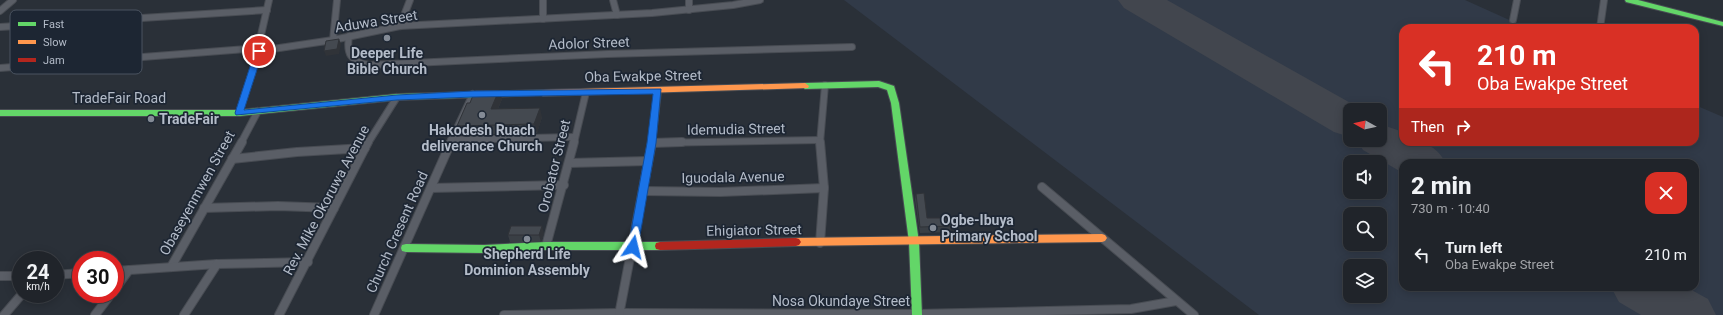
<!DOCTYPE html>
<html lang="en">
<head>
<meta charset="utf-8">
<style>
	:root { --surface:#20242a; --page:#282c32; --text:#f1f3f6; --muted:#a2a4a8; --line:#3d4147 }
	body { margin:0; font-family:Roboto,sans-serif; background:var(--page); color:var(--text); height:100vh; display:flex; flex-direction:column; font-size:15px; white-space:nowrap }
	* { box-sizing:border-box; margin:0 }
	p { font-size:13px; color:var(--muted) }
	.icon { flex:none; width:22px; height:22px; fill:none; stroke:currentColor; stroke-width:2; stroke-linecap:round; stroke-linejoin:round }
	.map { position:relative; flex:1; overflow:hidden }
	.panel { position:absolute; left:1399px; top:159px; width:300px; height:132px; display:flex; flex-direction:column; background:var(--surface); border-radius:12px; box-shadow:0 2px 10px #0003,0 0 0 1px var(--line) }
	.panel>* { flex:none }
	.hud { position:absolute; left:1399px; top:24px; width:300px; height:122px; border-radius:12px; box-shadow:0 2px 10px #0003,0 0 0 1px var(--line); background:#d93025; color:#fff; overflow:hidden }
	.needle { width:26px; rotate:278deg }
	.buttons { position:absolute; left:1343px; top:103px; display:grid; gap:8px }
	.buttons a { display:grid; place-items:center; width:44px; height:44px; border-radius:8px; background:var(--surface); box-shadow:0 2px 10px #0003,0 0 0 1px var(--line); font-size:20px }
	.speed { position:absolute; left:12px; top:251px; display:flex; gap:8px; font-size:20px; font-weight:700; text-align:center }
	.speed>* { display:grid; place-content:center; width:52px; height:52px; border-radius:50%; background:var(--surface); box-shadow:0 2px 10px #0003,0 0 0 1px var(--line); line-height:1 }
	.speed small { font-size:10px; font-weight:400 }
	.speed .limit { border:6px solid #d22; background:#fff; color:#111 }
	.pin { position:absolute; display:grid; place-items:center; width:34px; height:34px; color:#fff; margin:-17px; border:2px solid #fff; border-radius:50%; box-shadow:0 1px 4px #0007 }
	.me { position:absolute; width:44px; margin:-22px; rotate:10deg; stroke-linejoin:round; filter:drop-shadow(0 0 3px #0008) }
	.turn { display:flex; align-items:center; gap:14px; height:84px; padding:0 12px; font-size:18px }
	.turn .icon { width:52px; height:52px; stroke-width:2.5 }
	.turn b { display:block; font-size:28px; line-height:34px }
	.then { display:flex; align-items:center; height:38px; padding:0 12px; background:#0003; gap:8px; font-size:15px }
	.round { display:grid; place-items:center; flex:none; width:42px; height:42px; border-radius:12px; background:var(--page) }
	.summary { display:flex; align-items:center; justify-content:space-between; height:68px; padding:0 12px }
	h1 { font-size:24px; font-weight:800; line-height:30px }
	ul { padding:0; list-style:none }
	li { display:flex; align-items:center; gap:12px; height:56px; padding:0 12px }
	li div { flex:1 }
	li b { display:block; font-size:15px }
	li em { font-style:normal }
	.map>svg:first-child { display:block }
	.airport { fill:#313a48; fill-rule:evenodd }
	.lines { fill:none; stroke-linecap:round; stroke-linejoin:round }
	.runway { fill:#42464e; fill-rule:evenodd }
	.street-far1-casing { stroke:#484c53; stroke-width:8 }
	.street-casing { stroke:#484c53; stroke-width:10 }
	.fast-casing { stroke:#484c53; stroke-width:2 }
	.slow-casing { stroke:#484c53; stroke-width:2 }
	.jam-casing { stroke:#484c53; stroke-width:2 }
	.street-far1 { stroke:#5a5e66; stroke-width:6 }
	.street { stroke:#5a5e66; stroke-width:8 }
	.fast { fill:#63d668; fill-rule:evenodd }
	.slow { fill:#ff974d; fill-rule:evenodd }
	.jam { fill:#b3261e; fill-rule:evenodd }
	.wall { fill:#3a3f45 }
	.shaded-wall { fill:#303338 }
	.building { fill:#444950; stroke:#303338 }
	.route { fill:#1a73e8; stroke:#114b97 }
	.poi-dot { fill:#848b96; stroke:#1d2633; stroke-width:1.5 }
	.labels { text-anchor:middle; dominant-baseline:central; stroke-width:3.5; stroke-linejoin:round; paint-order:stroke }
	.street-label { font-size:14px; fill:#b4bcc9; stroke:#1d2633 }
	.poi-label { font-size:14px; font-weight:bold; fill:#b4bcc9; stroke:#1d2633 }
	.key { fill:#1d2633; stroke:#4a5360; stroke-width:1 }
	.key-label { font-size:11px; fill:#b4bcc9 }
</style>
</head>
<body>
<div class="map">
<svg width="1723" height="315" viewBox="0 0 1723 315">
	<rect width="100%" height="100%" fill="#2a3038"/>
	<path class="airport" d="M844 0H1465L1527 28H1403V142H1695V105L1723 117V315H1259ZM1350 110H1380V140H1350ZM1350 162H1380V192H1350ZM1403 163H1695V287H1403ZM1350 214H1380V244H1350ZM1350 266H1380V296H1350Z"/>
	<g class="lines">
		<g class="runway">
			<path d="M1118 0H1167L1363 110H1350V137L1334 132 1124 8Z"/>
			<path d="M1380 124 1403 132V142C1424 142 1435 144 1446 163H1403V173L1363 150 1357 140H1380Z"/>
			<path d="M1611 287H1686L1708 299 1716 315H1641L1619 302Z"/>
		</g>
		<g class="street-far1-casing">
			<g id="street-far1">
				<path d="M543 0V19"/>
				<path d="M613 0 617 15"/>
				<path d="M689 0V10"/>
				<path d="M0 11 13 0"/>
				<path d="M1513 20 1517 0"/>
				<path d="M400 26 410 0"/>
				<path d="M0 27 267 10"/>
				<path d="M1600 28 1604 0"/>
				<path d="M349 36C346 54 351 62 369 65L608 54 852 47"/>
				<path d="M333 40 337 0"/>
				<path d="M259 51 333 40 400 26 652 13 733 5 760 0"/>
				<path d="M0 68 258 48"/>
				<path d="M239 113 259 51 258 48 269 0"/>
				<path d="M451 140 574 137"/>
				<path d="M241 143 258 111"/>
				<path d="M368 143 397 97"/>
				<path d="M450 143 473 94"/>
				<path d="M574 143 586 92"/>
				<path d="M652 143 820 140"/>
				<path d="M652 143 658 91"/>
				<path d="M820 143 825 85"/>
			</g>
		</g>
		<g class="street-casing">
			<g id="street">
				<path d="M652 143 682 142"/>
				<path d="M232 159 297 152 365 148"/>
				<path d="M569 163 648 161"/>
				<path d="M1042 187 1194 315"/>
				<path d="M431 188 564 185"/>
				<path d="M643 191 720 192 824 188"/>
				<path d="M204 208 278 206 334 208"/>
				<path d="M820 243 824 188 820 142"/>
				<path d="M546 246 574 142"/>
				<path d="M171 267 242 142"/>
				<path d="M115 271 217 264 308 262"/>
				<path d="M55 275 81 273"/>
				<path d="M0 276H21"/>
				<path d="M115 289 129 270"/>
				<path d="M4 315 22 294"/>
				<path d="M95 315 111 294"/>
				<path d="M184 315 217 264"/>
				<path d="M279 315 368 142"/>
				<path d="M374 315 451 142"/>
				<path d="M504 315 619 313 917 314 1131 309 1176 301"/>
				<path d="M619 315 652 142"/>
			</g>
		</g>
		<g class="fast-casing">
			<g id="fast">
				<path d="M1625 0H1638L1723 22V26L1626 2Z"/>
				<path d="M879 81 894 86 899 103 919 242 922 315H912L909 242 891 103 887 90 878 87 805 89 801 86 805 83Z"/>
				<path d="M543 90 547 93 546 95 397 100 239 116H0V110H239L397 94Z"/>
				<path d="M546 242H660L664 243 665 246 664 249 660 250H546L484 253 406 252 402 251 401 248 402 245 406 244 484 245Z"/>
			</g>
		</g>
		<g class="slow-casing">
			<g id="slow">
				<path d="M805 83 809 86 808 88 543 96 539 93 543 90Z"/>
				<path d="M1102 234 1105 235 1107 238 1105 241 1102 242 796 246 793 245 791 242 793 239 796 238Z"/>
			</g>
		</g>
		<g class="jam-casing">
			<path id="jam" d="M796 238 799 239 801 242 799 245 796 246 660 250 656 249 655 246 656 243 660 242Z"/>
		</g>
		<use href="#street-far1" class="street-far1"/>
		<use href="#street" class="street"/>
		<use href="#fast" class="fast"/>
		<use href="#slow" class="slow"/>
		<use href="#jam" class="jam"/>
	</g>
	<g class="wall">
		<path d="M502 99 498 109 542 117 537 133 460 135 457 126 470 103Z"/>
		<path d="M916 194 927 218 951 226 950 232 920 233 915 200Z"/>
		<path d="M544 233 541 242H510L508 235Z"/>
	</g>
	<g class="shaded-wall">
		<path d="M339 39 341 44 339 54 326 56 324 51Z"/>
		<path d="M499 90 502 99 494 118 491 109Z"/>
		<path d="M540 108 542 117 537 133 534 124Z"/>
		<path d="M542 226 544 233 541 242 539 235Z"/>
	</g>
	<g class="building">
		<path d="M339 39 337 49 324 51 326 41Z"/>
		<path d="M475 90H499L491 109 540 108 534 124 457 126 467 103H470Z"/>
		<path d="M924 193 927 218H950L951 226 920 227 916 194Z"/>
		<path d="M511 226H542L539 235H508Z"/>
	</g>
	<path class="route" d="M259 49 263 51 244 110 397 95 473 91 661 89 656 143 638 247 633 251 628 247 647 143 653 94 473 97 397 100 236 115 235 113 255 51Z"/>
	<g class="poi-dot">
		<circle cx="387" cy="38" r="4"/>
		<circle cx="482" cy="115" r="4"/>
		<circle cx="151" cy="119" r="4"/>
		<circle cx="933" cy="228" r="4"/>
		<circle cx="527" cy="239" r="4"/>
	</g>
	<g class="labels">
		<g class="street-label">
			<text transform="translate(376 21) rotate(-9)">Aduwa Street</text>
			<text transform="translate(589 43) rotate(-2)">Adolor Street</text>
			<text transform="translate(643 76) rotate(-1)">Oba Ewakpe Street</text>
			<text x="119" y="98">TradeFair Road</text>
			<text transform="translate(736 129) rotate(-1)">Idemudia Street</text>
			<text transform="translate(554 166) rotate(-76)">Orobator Street</text>
			<text transform="translate(733 177) rotate(-1)">Iguodala Avenue</text>
			<text transform="translate(197 193) rotate(-61)">Obaseyenmwen Street</text>
			<text transform="translate(326 200) rotate(-62)">Rev. Mike Okoruwa Avenue</text>
			<text transform="translate(754 230) rotate(-1)">Ehigiator Street</text>
			<text transform="translate(397 232) rotate(-66)">Church Cresent Road</text>
			<text x="841" y="301">Nosa Okundaye Street</text>
		</g>
		<g class="poi-label">
			<text x="387" y="53">Deeper Life<tspan x="387" dy="16">Bible Church</tspan></text>
			<text x="159" y="119" text-anchor="start">TradeFair</text>
			<text x="482" y="130">Hakodesh Ruach<tspan x="482" dy="16">deliverance Church</tspan></text>
			<text x="941" y="220" text-anchor="start">Ogbe-Ibuya<tspan x="941" dy="16">Primary School</tspan></text>
			<text x="527" y="254">Shepherd Life<tspan x="527" dy="16">Dominion Assembly</tspan></text>
		</g>
	</g>
	<rect x="10" y="10" width="132" height="64" rx="6" class="key"/>
	<rect x="18" y="22" width="18" height="4" fill="#63d668"/>
	<rect x="18" y="40" width="18" height="4" fill="#ff974d"/>
	<rect x="18" y="58" width="18" height="4" fill="#b3261e"/>
	<g class="key-label">
		<text x="43" y="28">Fast</text>
		<text x="43" y="46">Slow</text>
		<text x="43" y="64">Jam</text>
	</g>
</svg>
<div class="buttons">
<a><svg class="needle" viewBox="-14 -14 28 28"><path d="M0-13l5 13h-10z" fill="#e53935"/><path d="M0 13l5-13h-10z" fill="#a2a4a8"/></svg></a>
<a><svg class="icon" aria-label="sound" viewBox="0 0 24 24"><path d="M4 9h4l5-4v14l-5-4H4zM17 9q2 3 0 6"/></svg></a>
<a><svg class="icon" aria-label="search" viewBox="0 0 24 24"><circle cx="10" cy="10" r="6"/><path d="M15 15l6 6"/></svg></a>
<a><svg class="icon" aria-label="layers" viewBox="0 0 24 24"><path d="M12 4l9 5-9 5-9-5zM3 14l9 5 9-5"/></svg></a>
</div>
<div class="speed"><div>24<small>km/h</small></div><div class="limit">30</div></div>
<div class="pin" style="left:259px;top:51px;background:#d93025"><svg class="icon" aria-label="arrive" viewBox="0 0 24 24"><path d="M6 21V4h12l-3 4 3 4H6"/></svg></div>
<svg class="me" style="left:633px;top:247px" viewBox="-20 -20 40 40"><path d="M0-17L14 15 0 8-14 15z" fill="#1a73e8" stroke="#fff" stroke-width="4"/></svg>
<div class="hud">
<div class="turn"><svg class="icon" aria-label="left" viewBox="0 0 24 24"><path d="M17 20v-9H6M10 6l-5 5 5 5"/></svg><div><b>210 m</b>Oba Ewakpe Street</div></div>
<div class="then">Then<svg class="icon" aria-label="right" viewBox="0 0 24 24"><path d="M7 20v-9h11M14 6l5 5-5 5"/></svg></div>
</div>
<section class="panel">
<div class="summary"><div><h1>2 min</h1><p>730 m · 10:40</p></div><a class="round" style="background:#d93025;color:#fff"><svg class="icon" aria-label="close" viewBox="0 0 24 24"><path d="M6 6l12 12M18 6L6 18"/></svg></a></div>
<ul>
<li><svg class="icon" aria-label="left" viewBox="0 0 24 24"><path d="M17 20v-9H6M10 6l-5 5 5 5"/></svg><div><b>Turn left</b><p>Oba Ewakpe Street</p></div><em>210 m</em></li>
</ul>
</section>
</div>
</body>
</html>
